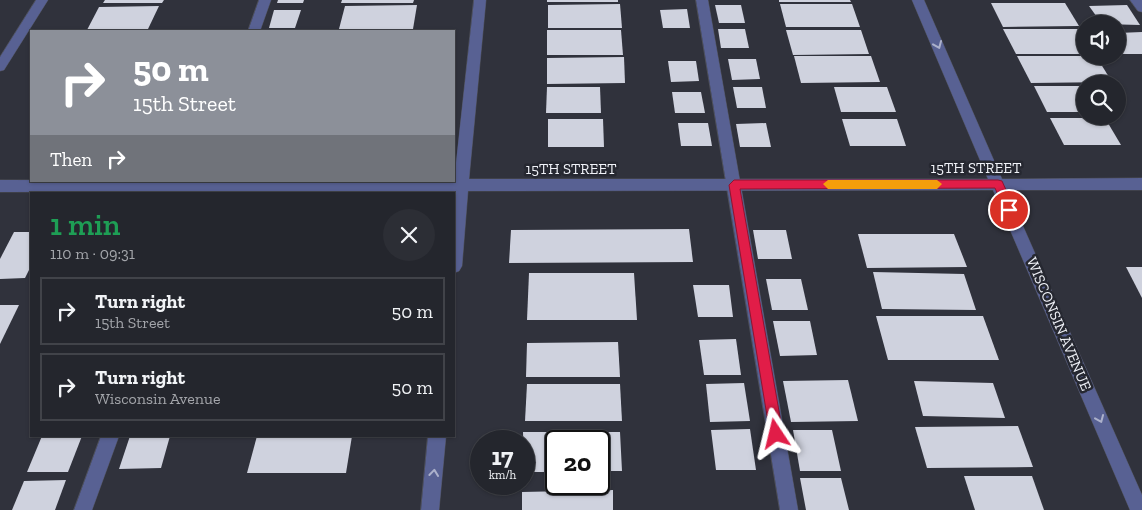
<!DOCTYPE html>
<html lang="en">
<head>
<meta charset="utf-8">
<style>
	:root { --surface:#24262d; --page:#2c2e35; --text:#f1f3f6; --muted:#a3a5aa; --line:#414349 }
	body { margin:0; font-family:"Zilla Slab",serif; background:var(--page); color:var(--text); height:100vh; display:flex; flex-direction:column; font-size:19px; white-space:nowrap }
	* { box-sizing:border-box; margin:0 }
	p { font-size:16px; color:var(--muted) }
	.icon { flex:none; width:28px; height:28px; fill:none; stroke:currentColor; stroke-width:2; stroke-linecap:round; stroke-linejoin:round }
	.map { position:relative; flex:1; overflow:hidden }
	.side { position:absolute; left:30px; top:192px; width:425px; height:245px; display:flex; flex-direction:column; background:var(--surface); border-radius:0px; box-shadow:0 1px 4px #0004,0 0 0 1px var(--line) }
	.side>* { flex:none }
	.guide { position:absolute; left:30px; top:30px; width:425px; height:152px; border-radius:0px; box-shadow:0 1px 4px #0004,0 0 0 1px var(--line); background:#8c9099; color:#fff; overflow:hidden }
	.fabs { position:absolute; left:1076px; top:15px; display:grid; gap:10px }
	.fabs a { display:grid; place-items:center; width:50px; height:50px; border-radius:50%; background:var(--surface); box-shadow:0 1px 4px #0004,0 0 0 1px var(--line); font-size:25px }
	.speed { position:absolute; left:470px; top:430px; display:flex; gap:10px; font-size:25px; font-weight:700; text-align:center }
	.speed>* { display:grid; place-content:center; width:65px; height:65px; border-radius:50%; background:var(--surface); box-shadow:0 1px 4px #0004,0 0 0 1px var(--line); line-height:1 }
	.speed small { font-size:12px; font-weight:400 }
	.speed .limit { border:2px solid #111; border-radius:8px; background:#fff; color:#111 }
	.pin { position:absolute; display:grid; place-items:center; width:42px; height:42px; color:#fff; margin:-21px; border:2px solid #fff; border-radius:50%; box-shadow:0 1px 5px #0007 }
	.me { position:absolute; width:55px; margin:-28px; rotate:350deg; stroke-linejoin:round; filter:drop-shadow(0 0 4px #0008) }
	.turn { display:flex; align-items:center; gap:18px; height:105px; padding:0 20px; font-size:22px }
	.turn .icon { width:65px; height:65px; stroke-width:2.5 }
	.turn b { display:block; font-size:35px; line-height:42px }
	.then { display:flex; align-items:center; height:48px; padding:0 20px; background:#0003; gap:10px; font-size:19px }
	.round { display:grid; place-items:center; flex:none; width:52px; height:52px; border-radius:26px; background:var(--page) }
	.overview { display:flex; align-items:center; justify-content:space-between; height:85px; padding:0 20px }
	h1 { font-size:30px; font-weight:600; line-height:38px; color:#1e9e55 }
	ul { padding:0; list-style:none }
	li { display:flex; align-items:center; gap:15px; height:68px; margin:0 10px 8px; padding:0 10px; border:2px solid var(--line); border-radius:0px }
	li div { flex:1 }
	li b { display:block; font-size:19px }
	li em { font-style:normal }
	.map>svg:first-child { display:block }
	.building { fill:#cfd2de }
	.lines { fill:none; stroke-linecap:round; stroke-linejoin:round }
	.lane-casing { stroke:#4f515a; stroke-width:1 }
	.street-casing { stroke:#4f515a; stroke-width:1 }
	.lane { fill:#586193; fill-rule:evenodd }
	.street { fill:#586193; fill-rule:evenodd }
	.oneway { stroke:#acb1cb }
	.route { fill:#e11d48; stroke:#92132f }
	.slow { fill:#f59e0b }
	.labels { text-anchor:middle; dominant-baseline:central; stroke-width:5; stroke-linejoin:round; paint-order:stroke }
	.street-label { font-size:15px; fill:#f0f2f8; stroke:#262831 }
</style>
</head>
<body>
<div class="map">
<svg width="1142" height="510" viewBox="0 0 1142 510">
	<rect width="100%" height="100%" fill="#30323c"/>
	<g class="building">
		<path d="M105 0H164L162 3H103Z"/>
		<path d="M278 0H304L303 3H277Z"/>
		<path d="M342 0H414L413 3H341Z"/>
		<rect x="547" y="0" width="71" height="2"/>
		<path d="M779 0H850L851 2H779Z"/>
		<path d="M991 3H1065L1079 26 1003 27Z"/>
		<path d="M620 4 622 28H548V5Z"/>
		<path d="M780 4H852L860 27H786Z"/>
		<path d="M417 5 413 29H339L345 6Z"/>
		<path d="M715 5H741L745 23H719Z"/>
		<path d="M1127 5 1140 25 1102 24 1089 6Z"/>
		<path d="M159 6 148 29 87 30 99 7Z"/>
		<path d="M687 9 690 28H663L660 10Z"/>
		<path d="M274 10H301L295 28H269Z"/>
		<path d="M718 29H745L749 48H721Z"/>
		<path d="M1003 29H1079L1085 38V54H1016Z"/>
		<path d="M547 30H621L623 55H547Z"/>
		<path d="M786 30H861L869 54 793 55Z"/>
		<path d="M1142 32V54H1122L1118 47V33Z"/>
		<path d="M794 56H871L880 82 801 83Z"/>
		<path d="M1017 56H1096L1112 82 1031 83Z"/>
		<path d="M624 57 625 83 547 84V58Z"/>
		<path d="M728 59H756L760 79 732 80Z"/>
		<path d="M668 61H696L699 81 671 82Z"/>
		<path d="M1034 86H1085V112H1047Z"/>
		<path d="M547 87H600L601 113H546Z"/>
		<path d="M733 87H762L766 108H737Z"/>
		<path d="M834 87H887L896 112H841Z"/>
		<path d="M672 92H701L705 113H675Z"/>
		<path d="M1050 118H1105L1121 145H1064Z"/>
		<path d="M548 119H603L604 147H548Z"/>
		<path d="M842 119H897L906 146H850Z"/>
		<path d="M678 123H708L712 146H681Z"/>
		<path d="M766 123 771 147H740L736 124Z"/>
		<path d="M689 229 693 262 509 263 511 230Z"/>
		<path d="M753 230H786L792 259H758Z"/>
		<path d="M14 232H31V266L25 278 0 279V259Z"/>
		<path d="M858 234H954L967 267 867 268Z"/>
		<path d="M1126 267H1142V298Z"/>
		<path d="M873 272 964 274 976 310 882 309Z"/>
		<path d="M529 273H634L637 320H527Z"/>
		<path d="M766 279H801L808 310H772Z"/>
		<path d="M693 285H729L733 317H698Z"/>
		<path d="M0 305H19L0 344Z"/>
		<path d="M876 316H983L999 360H888Z"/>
		<path d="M773 321H810L817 355 780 356Z"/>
		<path d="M736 339 741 375H704L699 340Z"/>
		<path d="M618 342 620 377H526L527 343Z"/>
		<path d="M848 380 858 421 791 422 783 381Z"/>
		<path d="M914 381 993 383 1005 418 923 416Z"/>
		<path d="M744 383 750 421 710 422 706 384Z"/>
		<path d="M527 384H620L622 421H525Z"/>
		<path d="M1018 426 1033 467 927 468 915 427Z"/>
		<path d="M750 429 756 470H716L711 430Z"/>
		<path d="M793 430H832L841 471H800Z"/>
		<path d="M523 432H620L622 471H599V441H556V472H524Z"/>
		<path d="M42 436H82L68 472H27Z"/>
		<path d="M130 436H170L161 468 119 469Z"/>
		<path d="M257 436H352L346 473H247Z"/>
		<path d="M964 476H1032L1044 510H975Z"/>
		<path d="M800 478H841L849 510H806Z"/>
		<path d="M66 480 55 510H12L24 481Z"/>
		<path d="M613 490V510H522V492Z"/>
	</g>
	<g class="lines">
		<g class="lane-casing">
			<g id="lane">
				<path d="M259 0H271L260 31H248Z"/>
				<path d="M696 0H708L798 510H780Z"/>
				<path d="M1130 0H1142V12L1138 11Z"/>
				<path d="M101 436H119L92 510H74Z"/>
			</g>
		</g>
		<g class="street-casing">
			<g id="street">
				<path d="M36 0H48L4 70 0 71V57Z"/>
				<path d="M474 0H486L469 179H988L912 0H924L1002 179 1142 178V190H1007L1142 495V510H1130L993 190 468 191 462 266 459 271 454 273V191L0 192V180L454 181Z"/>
				<path d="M428 436H446L439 510H421Z"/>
			</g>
		</g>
		<use href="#lane" class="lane"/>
		<use href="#street" class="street"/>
	</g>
	<defs><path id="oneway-chevron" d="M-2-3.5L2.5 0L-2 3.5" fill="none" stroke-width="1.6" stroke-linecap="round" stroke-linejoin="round" transform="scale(1.25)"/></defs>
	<g class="oneway">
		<use href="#oneway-chevron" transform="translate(938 45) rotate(67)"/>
		<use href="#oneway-chevron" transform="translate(1100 419) rotate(67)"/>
		<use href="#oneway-chevron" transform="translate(434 473) rotate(-84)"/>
	</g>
	<path class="route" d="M734 180H998L1002 181 1015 210 1013 213H1006L995 188 740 189 783 434 781 438 776 440 772 438 770 434 729 185Z"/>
	<path class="slow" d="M828 180H937L942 184 937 189H828L823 184Z"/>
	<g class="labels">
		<g class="street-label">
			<text x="976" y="168">15TH STREET</text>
			<text x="571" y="169">15TH STREET</text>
			<text transform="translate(1059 324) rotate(67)">WISCONSIN AVENUE</text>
		</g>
	</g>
</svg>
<div class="fabs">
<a><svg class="icon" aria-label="sound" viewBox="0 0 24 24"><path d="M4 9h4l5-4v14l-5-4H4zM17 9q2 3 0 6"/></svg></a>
<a><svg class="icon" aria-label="search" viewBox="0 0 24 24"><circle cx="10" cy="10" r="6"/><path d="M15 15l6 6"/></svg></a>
</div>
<div class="speed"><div>17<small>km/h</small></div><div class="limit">20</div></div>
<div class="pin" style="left:1009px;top:210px;background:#d93025"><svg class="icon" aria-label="arrive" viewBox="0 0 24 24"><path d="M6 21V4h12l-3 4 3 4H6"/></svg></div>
<svg class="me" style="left:776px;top:434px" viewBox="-20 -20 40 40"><path d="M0-17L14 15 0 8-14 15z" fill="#e11d48" stroke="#fff" stroke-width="4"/></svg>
<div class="guide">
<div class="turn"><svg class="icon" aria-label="right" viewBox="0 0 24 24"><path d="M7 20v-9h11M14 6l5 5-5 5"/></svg><div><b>50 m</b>15th Street</div></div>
<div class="then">Then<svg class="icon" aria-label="right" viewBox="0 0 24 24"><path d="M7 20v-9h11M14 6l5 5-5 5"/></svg></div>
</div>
<section class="side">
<div class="overview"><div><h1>1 min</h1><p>110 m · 09:31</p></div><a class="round"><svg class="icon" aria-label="close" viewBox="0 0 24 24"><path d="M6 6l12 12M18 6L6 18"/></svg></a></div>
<ul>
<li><svg class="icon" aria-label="right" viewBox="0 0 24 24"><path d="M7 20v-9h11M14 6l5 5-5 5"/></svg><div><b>Turn right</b><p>15th Street</p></div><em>50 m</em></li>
<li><svg class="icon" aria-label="right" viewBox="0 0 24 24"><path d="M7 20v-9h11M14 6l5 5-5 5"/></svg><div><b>Turn right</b><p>Wisconsin Avenue</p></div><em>50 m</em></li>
</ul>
</section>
</div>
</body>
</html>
